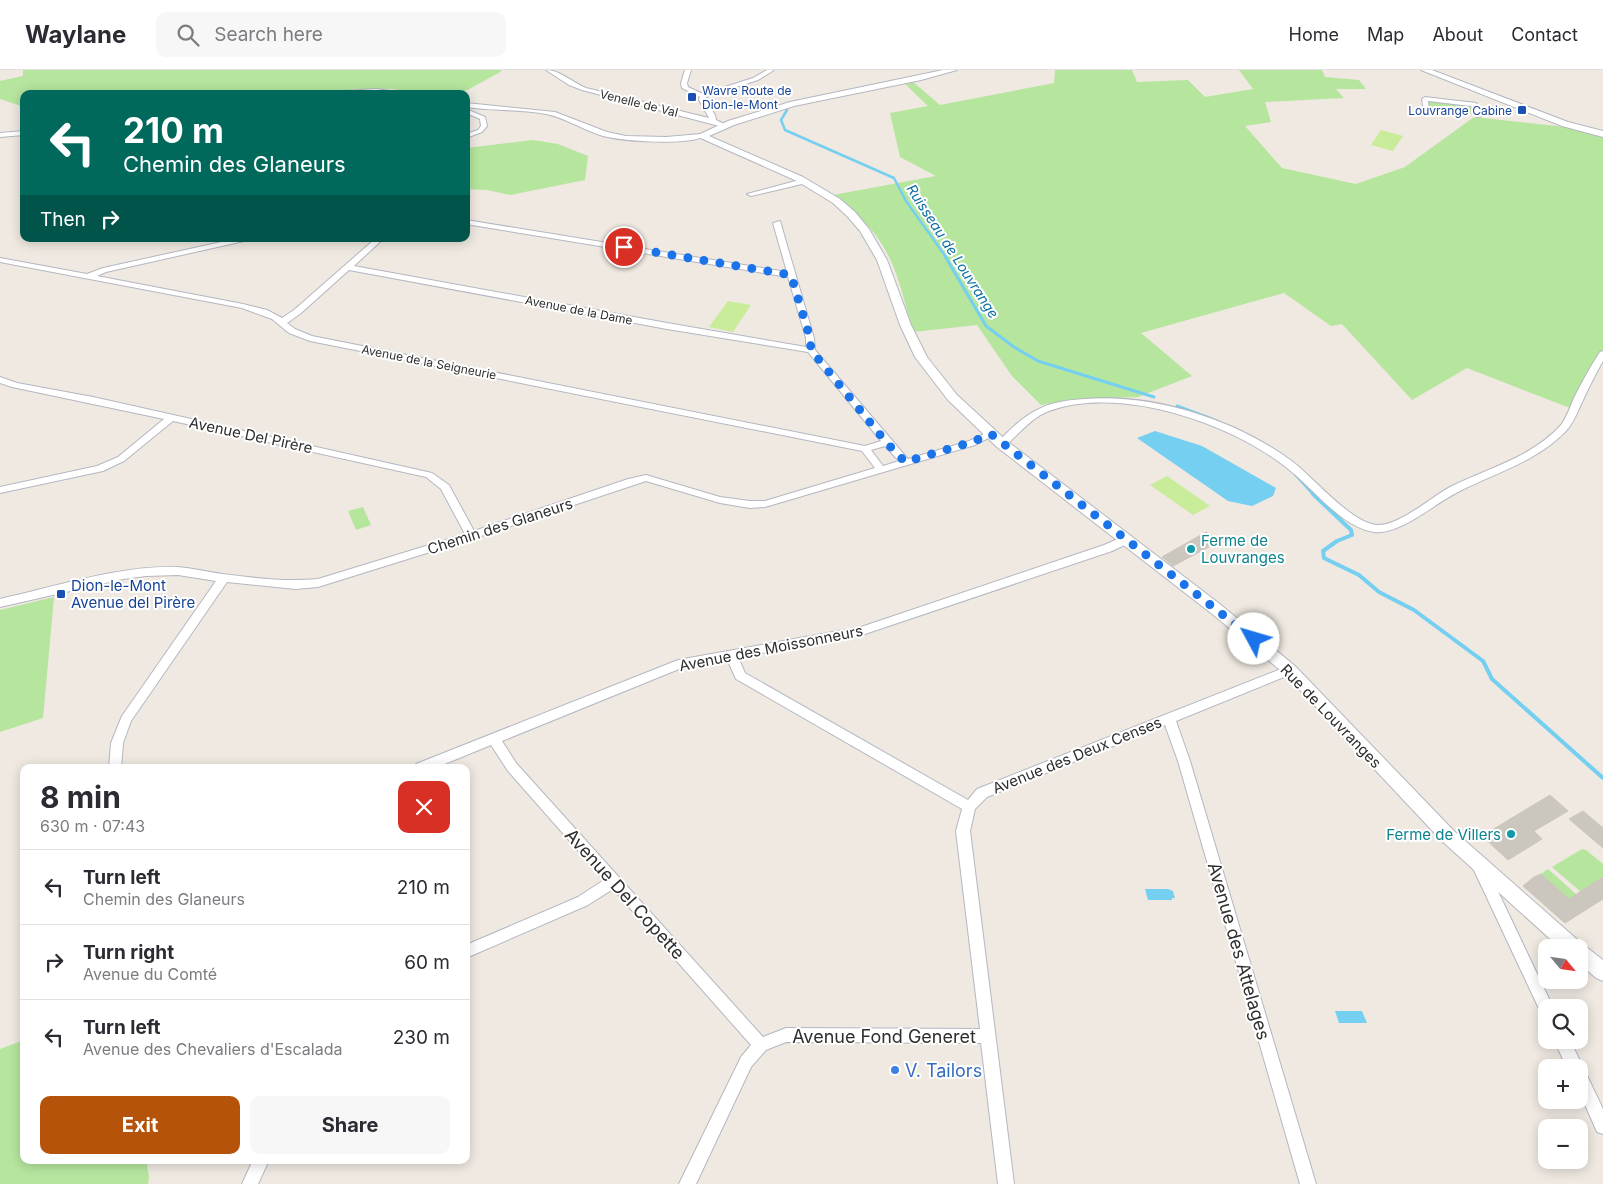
<!DOCTYPE html>
<html lang="en">
<head>
<meta charset="utf-8">
<style>
	:root { --surface:#fff; --page:#f7f7f7; --text:#2b2b33; --muted:#7c7c81; --line:#e1e1e2; --accent:#b45309 }
	body { margin:0; font-family:Inter,sans-serif; background:var(--page); color:var(--text); height:100vh; display:flex; flex-direction:column; font-size:19px; white-space:nowrap }
	* { box-sizing:border-box; margin:0 }
	p { font-size:16px; color:var(--muted) }
	.icon { flex:none; width:28px; height:28px; fill:none; stroke:currentColor; stroke-width:2; stroke-linecap:round; stroke-linejoin:round }
	.map { position:relative; flex:1; overflow:hidden }
	.sheet { position:absolute; left:20px; top:694px; width:450px; height:400px; display:flex; flex-direction:column; background:var(--surface); border-radius:10px; box-shadow:0 2px 12px #0003 }
	.sheet>* { flex:none }
	.top-card { position:absolute; left:20px; top:20px; width:450px; height:152px; border-radius:10px; box-shadow:0 2px 12px #0003; background:#00695c; color:#fff; overflow:hidden }
	.needle { width:32px; rotate:119deg }
	.controls { position:absolute; left:1538px; top:869px; display:grid; gap:10px }
	.controls a { display:grid; place-items:center; width:50px; height:50px; border-radius:10px; background:var(--surface); box-shadow:0 2px 12px #0003; font-size:25px }
	.pin { position:absolute; display:grid; place-items:center; width:42px; height:42px; color:#fff; margin:-21px; border:2px solid #fff; border-radius:50%; box-shadow:0 1px 5px #0007 }
	.me { position:absolute; width:55px; margin:-28px; rotate:309deg; stroke-linejoin:round; filter:drop-shadow(0 0 4px #0008) }
	.turn { display:flex; align-items:center; gap:18px; height:105px; padding:0 20px; font-size:22px }
	.turn .icon { width:65px; height:65px; stroke-width:2.5 }
	.turn b { display:block; font-size:35px; line-height:42px }
	.then { display:flex; align-items:center; height:48px; padding:0 20px; background:#0003; gap:10px; font-size:19px }
	.round { display:grid; place-items:center; flex:none; width:52px; height:52px; border-radius:10px; background:var(--page) }
	.headline { display:flex; align-items:center; justify-content:space-between; height:85px; padding:0 20px }
	h1 { font-size:30px; font-weight:700; line-height:38px }
	.primary-button { display:flex; gap:10px; margin-top:auto; padding:10px 20px }
	.primary-button a { flex:1; height:58px; border-radius:10px; background:var(--accent); color:#fff; font-size:20px; font-weight:700; line-height:58px; text-align:center }
	.primary-button a+a { background:var(--page); color:var(--text) }
	ul { padding:0; list-style:none }
	li { display:flex; align-items:center; gap:15px; height:75px; padding:0 20px; border-top:1px solid var(--line) }
	li div { flex:1 }
	li b { display:block; font-size:19px }
	li em { font-style:normal }
	header { display:flex; align-items:center; gap:30px; box-sizing:border-box; height:70px; padding:0 25px; background:var(--surface); border-bottom:1px solid var(--line) }
	header strong { font-size:24px }
	nav { display:flex; gap:28px; margin-inline-start:auto; font-size:18px }
	.search { width:350px; height:45px; background:var(--page); display:flex; align-items:center; gap:12px; box-sizing:border-box; padding:0 18px; border-radius:10px; color:var(--muted); font-size:19px }
	.map>svg:first-child { display:block }
	.green { fill:#b6e59e }
	.pitch { fill:#c9ec9a }
	.water { fill:#75cff0 }
	.lines { fill:none; stroke-linecap:round; stroke-linejoin:round }
	.stream-far2 { stroke:#75cff0; stroke-width:2.5 }
	.stream-far1 { stroke:#75cff0; stroke-width:3 }
	.stream { stroke:#75cff0; stroke-width:4 }
	.building { fill:#cbc7bf; stroke:#cbc5ba }
	.minor-casing { stroke:#b4b7c1; stroke-width:2 }
	.tertiary-casing { stroke:#b4b7c1; stroke-width:2 }
	.minor { fill:#fff; fill-rule:evenodd }
	.tertiary { fill:#fff; fill-rule:evenodd }
	.route { stroke:#1a73e8; stroke-width:9; stroke-dasharray:0 16.2 }
	.transit-dot { fill:#1a4fb4; stroke:#fff; stroke-width:2 }
	.culture-dot { fill:#0f9aa8; stroke:#fff; stroke-width:2 }
	.shop-dot { fill:#3f7fe0; stroke:#fff; stroke-width:2 }
	.labels { text-anchor:middle; dominant-baseline:central; stroke-width:4; stroke-linejoin:round; paint-order:stroke }
	.far-transit-label { font-size:12px; fill:#164399; stroke:#fff; text-anchor:start }
	.far-street-label { font-size:12px; fill:#2e2e2e; stroke:#fff }
	.far-water-label { font-size:14px; font-style:italic; fill:#0d6fa3; stroke:#fff }
	.street-label { font-size:15px; fill:#2e2e2e; stroke:#fff }
	.culture-label { font-size:15px; fill:#0d838f; stroke:#fff; text-anchor:start }
	.transit-label { font-size:15px; fill:#164399; stroke:#fff; text-anchor:start }
	.near-street-label { font-size:18px; fill:#2e2e2e; stroke:#fff }
	.near-shop-label { font-size:18px; fill:#366cbe; stroke:#fff; text-anchor:start }
</style>
</head>
<body>
<header>
<strong>Waylane</strong>
<div class="search"><svg class="icon" aria-label="search" viewBox="0 0 24 24"><circle cx="10" cy="10" r="6"/><path d="M15 15l6 6"/></svg>Search here</div>
<nav><a>Home</a><a>Map</a><a>About</a><a>Contact</a></nav>
</header>
<div class="map">
<svg width="1603" height="1114" viewBox="0 0 1603 1114">
	<rect width="100%" height="100%" fill="#efe9e1"/>
	<g class="green">
		<path d="M23 0H499L502 1 460 24H423L392 19H356L320 24H24V37L0 29V11L23 6Z"/>
		<path d="M1055 0H1132L1137 12 1188 10 1205 27 1253 19 1239 0H1322L1325 7 1359 10 1366 19H1336L1344 28 1265 32 1271 52 1245 56 1282 98 1356 114 1405 97 1474 47 1574 58 1603 66V279L1570 338 1467 298 1412 330 1342 254 1331 256 1284 223 1141 263 1192 306 1138 327 1082 329 1041 335 1012 306 977 255 913 262C906 239 901 213 891 191 879 164 857 142 833 125L936 106 900 87 890 43 928 36 904 13 912 11 940 35 1054 13Z"/>
		<path d="M1427 30 1471 35 1476 44 1430 39Z"/>
		<path d="M533 70 558 74 588 86 585 110 510 125 487 120 466 119V78Z"/>
		<path d="M363 437 371 455 356 460 348 441Z"/>
		<path d="M54 527 43 648 0 662V540Z"/>
		<path d="M1582 779 1586 780 1603 794V807L1581 822 1552 797Z"/>
		<path d="M1548 799 1577 825 1569 829 1541 804Z"/>
		<path d="M24 970V1090H146L149 1107 148 1114H0V979Z"/>
	</g>
	<g class="pitch">
		<path d="M1381 60 1403 66 1393 81 1371 75Z"/>
		<path d="M728 231 751 235 733 262 709 257Z"/>
		<path d="M1167 406 1210 436 1193 445 1150 415Z"/>
	</g>
	<g class="water">
		<path d="M1155 361 1202 376 1276 418 1273 426 1252 436 1228 431 1137 368Z"/>
		<path d="M1145 819H1168L1173 821 1175 828H1172V830H1148Z"/>
		<path d="M1335 941H1362L1367 953H1339Z"/>
	</g>
	<g class="lines">
		<path class="stream-far2" d="M787 40 781 50 785 60 894 108 906 131 946 187"/>
		<g class="stream-far1">
			<path d="M945 186 986 256 1014 277 1038 291 1154 327"/>
			<path d="M1177 336 1212 349"/>
			<path d="M1295 404 1314 425"/>
		</g>
		<path class="stream" d="M1313 424 1351 460 1352 465 1337 471 1323 481 1324 488 1359 505 1379 522 1414 540 1483 591 1492 609 1603 708"/>
	</g>
	<g class="building">
		<path d="M1206 462 1220 471 1173 496 1162 487Z"/>
		<path d="M1550 725 1568 741 1534 761 1542 769 1508 790 1482 766Z"/>
		<path d="M1583 741 1603 758V778L1569 749Z"/>
		<path d="M1541 804 1569 829 1603 807V829L1565 853 1523 816 1534 807Z"/>
	</g>
	<g class="lines">
		<g class="minor-casing">
			<g id="minor">
				<path d="M546 0C560 0 573 13 586 18L709 48 699 30 700 27 682 18 681 13 685 0H691L687 13 688 17 703 24 753 8 767 0H774L758 10 706 27 705 30 715 45 716 50 726 55 723 57 582 20 569 15Z"/>
				<path d="M376 19 411 24H326L329 22Z"/>
				<path d="M1425 27 1476 33 1482 46 1477 47 1471 36 1428 31 1429 40 1424 41 1422 29Z"/>
				<path d="M466 33 555 42 607 62 626 66 666 67 701 64 704 66C689 76 621 71 603 66 583 60 566 48 546 44 520 39 493 41 466 37Z"/>
				<path d="M466 39 485 47 487 56 482 62 466 68V64L478 60 481 56 480 49 466 43Z"/>
				<path d="M24 61V65L0 67V63Z"/>
				<path d="M803 109H806V113L751 126 747 124Z"/>
				<path d="M466 150 787 202 773 153 780 151 814 268 815 280 908 389 969 371 988 362 991 361 996 364 975 375 765 437 750 438 720 433 646 411 475 468 318 517 296 519 227 512 131 651 123 673 121 698H109L111 673 122 646 216 511 178 505 146 506 123 509 0 537V529C55 517 121 495 177 497 192 498 208 502 223 504 254 508 286 512 318 509L465 464 441 419 426 407 173 351 124 391 103 401 0 423V417L97 396 118 387 164 349 12 317 0 313V307L17 313 93 327 432 403 449 415 474 461 628 409 646 405 720 427 750 431H765L875 398 862 381 310 271 289 263 272 249 242 238 0 192V188L87 204 103 198 235 169H248L244 171 106 202 97 206 243 234 267 240 282 248 294 240 375 169H383L354 196 667 253 806 277V268L788 207 466 154ZM349 200 667 259 808 282 881 371 865 376 312 266 295 259 287 253 300 244ZM885 376 899 391 883 396 871 380Z"/>
				<path d="M1603 281V291C1596 303 1590 315 1584 328 1578 340 1575 351 1566 361 1536 392 1495 403 1458 422 1435 433 1401 465 1374 462 1341 457 1313 418 1287 398 1231 353 1119 315 1049 341 1032 347 1019 364 1005 376H999L997 374C1007 361 1023 347 1037 340 1051 332 1069 330 1084 329 1154 323 1237 350 1293 392 1314 408 1351 453 1377 455 1399 456 1430 428 1450 417 1488 398 1531 388 1561 355 1567 347 1570 337 1574 328 1582 312 1590 297 1600 282Z"/>
				<path d="M1127 465 1132 469 1131 472 1112 481 862 565 738 587 745 603 968 730 977 719 1286 597H1294L1296 600 1294 603 1176 651 1190 691 1316 1114H1300L1178 691 1165 655 987 727 975 739 970 761 1014 1114H998L981 973 786 972 766 980 751 997 696 1114H679L741 987 751 975 613 819 588 835 466 888V875L578 827 604 810 508 701 491 675 435 698H414L416 694 678 590 861 557 1104 475ZM727 589 736 609 962 739 956 761 980 959 786 958 763 967 516 693 502 671 684 597Z"/>
				<path d="M1479 790 1484 792 1551 933 1553 938H1546V945L1541 943 1472 796 1474 792Z"/>
				<path d="M1554 970H1570L1603 1039V1064L1597 1062 1579 1021V998H1567Z"/>
				<path d="M253 1090H269L258 1114H242Z"/>
			</g>
		</g>
		<g class="tertiary-casing">
			<g id="tertiary">
				<path d="M943 0H957L921 10 794 36 734 55 709 66 803 107 840 129 855 142 869 159 887 190 911 255 927 287 957 325 1007 371 1221 535 1295 596 1454 761 1581 873 1603 890V911L1596 908 1579 893V878H1560L1442 771 1285 604 1211 543 997 377 948 330 915 287 900 255 877 190 860 161 847 146 833 133 797 111 696 66 728 51 790 32Z"/>
				<path d="M1421 0H1432L1568 52 1603 61V67L1562 56Z"/>
			</g>
		</g>
		<use href="#minor" class="minor"/>
		<use href="#tertiary" class="tertiary"/>
	</g>
	<g class="lines">
		<path class="route" d="M624 177 791 205 810 268 811 280 886 372 905 392 972 372 991 364 1254 569"/>
	</g>
	<g class="transit-dot">
		<rect x="687" y="22" width="10" height="10" rx="2.5"/>
		<rect x="1517" y="35" width="10" height="10" rx="2.5"/>
		<rect x="56" y="519" width="10" height="10" rx="2.5"/>
	</g>
	<g class="culture-dot">
		<circle cx="1191" cy="479" r="5"/>
		<circle cx="1511" cy="764" r="5"/>
	</g>
	<circle class="shop-dot" cx="895" cy="1000" r="5"/>
	<g class="labels">
		<g class="far-transit-label">
			<text x="702" y="20">Wavre Route de<tspan x="702" dy="14">Dion-le-Mont</tspan></text>
			<text x="1512" y="40" text-anchor="end">Louvrange Cabine</text>
		</g>
		<g class="far-street-label">
			<text transform="translate(639 33) rotate(14)">Venelle de Val</text>
			<text transform="translate(579 240) rotate(11)">Avenue de la Dame</text>
			<text transform="translate(429 292) rotate(11)">Avenue de la Seigneurie</text>
		</g>
		<g class="far-water-label">
			<text transform="translate(953 181) rotate(57)">Ruisseau de Louvrange</text>
		</g>
		<g class="street-label">
			<text transform="translate(251 365) rotate(12)">Avenue Del Pirère</text>
			<text transform="translate(500 456) rotate(-18)">Chemin des Glaneurs</text>
			<text transform="translate(771 578) rotate(-11)">Avenue des Moissonneurs</text>
			<text transform="translate(1331 646) rotate(46)">Rue de Louvranges</text>
			<text transform="translate(1077 685) rotate(-22)">Avenue des Deux Censes</text>
		</g>
		<g class="culture-label">
			<text x="1201" y="470">Ferme de<tspan x="1201" dy="17">Louvranges</tspan></text>
			<text x="1501" y="764" text-anchor="end">Ferme de Villers</text>
		</g>
		<g class="transit-label">
			<text x="71" y="515">Dion-le-Mont<tspan x="71" dy="17">Avenue del Pirère</tspan></text>
		</g>
		<g class="near-street-label">
			<text transform="translate(625 824) rotate(48)">Avenue Del Copette</text>
			<text transform="translate(1239 881) rotate(74)">Avenue des Attelages</text>
			<text x="884" y="966">Avenue Fond Generet</text>
		</g>
		<g class="near-shop-label">
			<text x="905" y="1000">V. Tailors</text>
		</g>
	</g>
</svg>
<div class="controls">
<a><svg class="needle" viewBox="-14 -14 28 28"><path d="M0-13l5 13h-10z" fill="#e53935"/><path d="M0 13l5-13h-10z" fill="#7c7c81"/></svg></a>
<a><svg class="icon" aria-label="search" viewBox="0 0 24 24"><circle cx="10" cy="10" r="6"/><path d="M15 15l6 6"/></svg></a>
<a>+</a>
<a>−</a>
</div>
<div class="pin" style="left:624px;top:177px;background:#d93025"><svg class="icon" aria-label="arrive" viewBox="0 0 24 24"><path d="M6 21V4h12l-3 4 3 4H6"/></svg></div>
<svg class="me" style="left:1254px;top:569px" viewBox="-20 -20 40 40"><circle r="19" fill="#fff"/><path d="M0-13L10 11 0 6-10 11z" fill="#1a73e8"/></svg>
<div class="top-card">
<div class="turn"><svg class="icon" aria-label="left" viewBox="0 0 24 24"><path d="M17 20v-9H6M10 6l-5 5 5 5"/></svg><div><b>210 m</b>Chemin des Glaneurs</div></div>
<div class="then">Then<svg class="icon" aria-label="right" viewBox="0 0 24 24"><path d="M7 20v-9h11M14 6l5 5-5 5"/></svg></div>
</div>
<section class="sheet">
<div class="headline"><div><h1>8 min</h1><p>630 m · 07:43</p></div><a class="round" style="background:#d93025;color:#fff"><svg class="icon" aria-label="close" viewBox="0 0 24 24"><path d="M6 6l12 12M18 6L6 18"/></svg></a></div>
<ul>
<li><svg class="icon" aria-label="left" viewBox="0 0 24 24"><path d="M17 20v-9H6M10 6l-5 5 5 5"/></svg><div><b>Turn left</b><p>Chemin des Glaneurs</p></div><em>210 m</em></li>
<li><svg class="icon" aria-label="right" viewBox="0 0 24 24"><path d="M7 20v-9h11M14 6l5 5-5 5"/></svg><div><b>Turn right</b><p>Avenue du Comté</p></div><em>60 m</em></li>
<li><svg class="icon" aria-label="left" viewBox="0 0 24 24"><path d="M17 20v-9H6M10 6l-5 5 5 5"/></svg><div><b>Turn left</b><p>Avenue des Chevaliers d'Escalada</p></div><em>230 m</em></li>
</ul>
<div class="primary-button"><a>Exit</a><a>Share</a></div>
</section>
</div>
</body>
</html>
